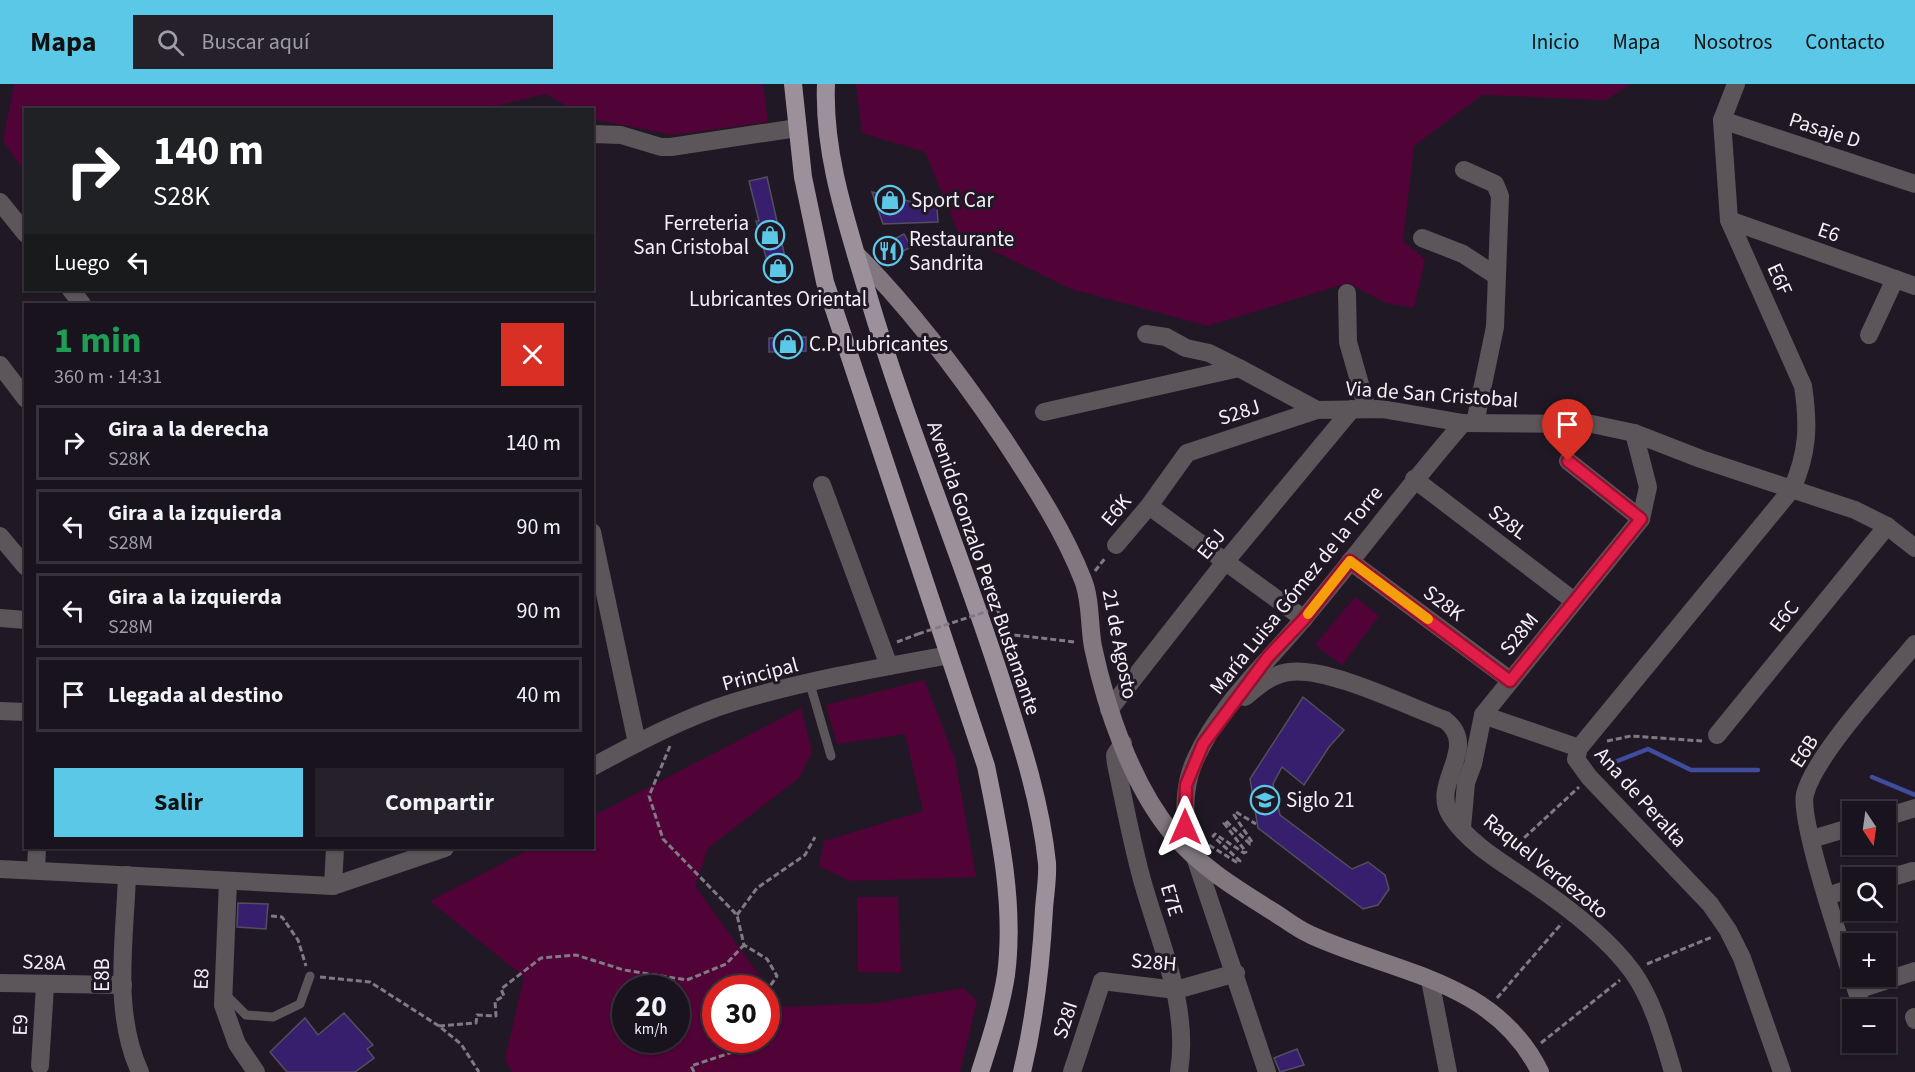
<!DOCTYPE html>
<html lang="es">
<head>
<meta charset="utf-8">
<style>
	:root { --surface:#18131c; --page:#252029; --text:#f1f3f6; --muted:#9f9ea3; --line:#36323b; --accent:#5ac8e6 }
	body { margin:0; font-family:"Source Sans 3",sans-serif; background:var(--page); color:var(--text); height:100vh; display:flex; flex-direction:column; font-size:22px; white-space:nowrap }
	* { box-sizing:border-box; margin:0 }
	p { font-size:20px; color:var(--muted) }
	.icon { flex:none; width:33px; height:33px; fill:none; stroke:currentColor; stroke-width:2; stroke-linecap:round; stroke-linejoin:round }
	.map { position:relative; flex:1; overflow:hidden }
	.sheet { position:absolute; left:24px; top:219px; width:570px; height:546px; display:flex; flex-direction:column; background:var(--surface); border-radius:0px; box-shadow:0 2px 4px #0004,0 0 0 2px var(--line) }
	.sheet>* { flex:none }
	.guide { position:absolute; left:24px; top:24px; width:570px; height:183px; border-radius:0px; box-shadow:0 2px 4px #0004,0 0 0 2px var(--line); background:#202124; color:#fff; overflow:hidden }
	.needle { width:39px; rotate:167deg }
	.controls { position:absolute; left:1842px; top:717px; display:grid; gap:12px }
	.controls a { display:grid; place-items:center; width:54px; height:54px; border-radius:0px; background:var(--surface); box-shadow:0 2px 4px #0004,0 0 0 2px var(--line); font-size:30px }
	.speed { position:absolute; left:612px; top:891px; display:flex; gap:12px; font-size:30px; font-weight:700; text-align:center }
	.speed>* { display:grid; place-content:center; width:78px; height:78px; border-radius:50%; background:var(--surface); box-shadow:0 2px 4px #0004,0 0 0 2px var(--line); line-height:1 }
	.speed small { font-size:15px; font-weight:400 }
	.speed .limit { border:9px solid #d22; background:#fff; color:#111 }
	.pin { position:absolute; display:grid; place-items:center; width:51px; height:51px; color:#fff; margin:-62px -26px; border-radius:50% 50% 50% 0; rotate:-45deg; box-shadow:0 0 6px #0007 }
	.pin .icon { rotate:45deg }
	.me { position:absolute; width:66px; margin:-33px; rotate:0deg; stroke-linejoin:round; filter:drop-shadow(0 0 4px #0008) }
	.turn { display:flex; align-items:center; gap:21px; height:126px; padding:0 30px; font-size:27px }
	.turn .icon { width:78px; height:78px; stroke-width:2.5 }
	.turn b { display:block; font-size:42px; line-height:51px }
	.then { display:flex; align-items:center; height:57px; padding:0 30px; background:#0003; gap:12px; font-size:22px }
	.round { display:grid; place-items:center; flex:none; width:63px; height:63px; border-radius:0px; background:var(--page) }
	.head { display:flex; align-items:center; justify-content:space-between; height:102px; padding:0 30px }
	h1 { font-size:36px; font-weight:700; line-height:45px; color:#1e9e55 }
	.primary-button { display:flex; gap:12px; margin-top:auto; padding:12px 30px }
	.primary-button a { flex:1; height:69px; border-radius:0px; background:var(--accent); color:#111; font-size:24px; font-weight:700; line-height:69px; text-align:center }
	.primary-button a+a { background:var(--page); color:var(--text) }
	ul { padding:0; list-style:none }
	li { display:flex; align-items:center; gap:18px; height:75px; margin:0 12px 9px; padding:0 18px; border:3px solid var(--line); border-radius:0px }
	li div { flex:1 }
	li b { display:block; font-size:22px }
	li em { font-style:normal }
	header { display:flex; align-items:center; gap:36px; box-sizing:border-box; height:84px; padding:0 30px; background:var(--accent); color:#111 }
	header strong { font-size:28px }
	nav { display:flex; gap:33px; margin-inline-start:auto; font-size:21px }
	.search { width:420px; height:54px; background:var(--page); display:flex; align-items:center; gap:15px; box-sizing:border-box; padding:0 21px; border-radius:0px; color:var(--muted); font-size:22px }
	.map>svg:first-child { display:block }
	.green { fill:#510237; fill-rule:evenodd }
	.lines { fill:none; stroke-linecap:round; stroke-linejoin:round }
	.stream { stroke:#404c9c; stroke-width:4.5 }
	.building { fill:#381f6e; stroke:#514f5e; stroke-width:1.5 }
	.path { stroke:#807a85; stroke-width:3; stroke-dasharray:6 3; stroke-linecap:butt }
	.lane { stroke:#5c565b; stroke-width:9 }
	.street { stroke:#5c565b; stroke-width:18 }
	.secondary { stroke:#80777f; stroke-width:18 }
	.primary { stroke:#9c909b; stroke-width:18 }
	.path-bridge { stroke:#807a85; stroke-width:3; stroke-dasharray:6 3; stroke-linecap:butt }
	.route-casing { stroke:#92132f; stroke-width:15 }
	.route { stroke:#e11d48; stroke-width:10 }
	.slow { stroke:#f59e0b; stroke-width:10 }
	.labels { text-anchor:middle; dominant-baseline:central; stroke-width:6; stroke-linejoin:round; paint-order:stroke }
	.street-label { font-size:21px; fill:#f5f0f9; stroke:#201925 }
	.poi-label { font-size:21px; fill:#f5f0f9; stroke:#201925; text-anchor:start }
</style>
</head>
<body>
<header>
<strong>Mapa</strong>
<div class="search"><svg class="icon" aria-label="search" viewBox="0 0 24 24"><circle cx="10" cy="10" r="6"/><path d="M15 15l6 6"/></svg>Buscar aquí</div>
<nav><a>Inicio</a><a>Mapa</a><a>Nosotros</a><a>Contacto</a></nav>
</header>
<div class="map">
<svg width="1915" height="988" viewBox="0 0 1915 988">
	<rect width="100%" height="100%" fill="#201925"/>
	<g class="green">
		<path d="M14 0H763L768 38 672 51 593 35 592 26 572 25 546 10 479 26H26L25 88 3 57Z"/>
		<path d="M856 0H1631L1606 16 1482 11 1414 62 1403 157 1425 175 1414 224 1386 219 1348 199 1208 242 1071 205 959 150 925 68 862 49Z"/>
		<path d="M1355 513 1379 532 1342 581 1315 561Z"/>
		<path d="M924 596 955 675 976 793 850 797 819 782 824 757 923 727 905 650 837 660 826 621Z"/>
		<path d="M801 624 812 668 799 694 708 764 695 802 782 923 877 919 963 904 977 917 960 988H512L505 975 524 893 430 817 532 764H592L593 732ZM676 904V956H626V904ZM716 904H766V956H716Z"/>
		<path d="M857 813H898L901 889 858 888Z"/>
	</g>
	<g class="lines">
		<g class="stream">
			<path d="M1607 681 1648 665 1691 686H1758"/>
			<path d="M1872 693 1915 711"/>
		</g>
	</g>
	<g class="building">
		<path d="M767 93 789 191 772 195 756 137H759L749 97Z"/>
		<path d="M872 108 937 124 938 138 883 140Z"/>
		<path d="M904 150 911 163 888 175 881 162Z"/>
		<path d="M806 253V267L769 268V254Z"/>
		<path d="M1303 613 1344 646 1329 663 1304 701 1282 683 1273 700 1280 731 1352 785 1368 778 1385 791 1389 805 1378 821 1363 825 1258 744 1250 695Z"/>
		<path d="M238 819 268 820 266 845 237 843Z"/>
		<path d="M344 929 373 961 367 965 374 974 355 988H287L270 968 305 934 318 951Z"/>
		<path d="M1297 965 1304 981 1280 988 1274 974Z"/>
	</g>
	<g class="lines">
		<g class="path">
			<path d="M1095 487 1106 473"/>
			<path d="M997 524 1006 550 1075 558"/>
			<path d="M897 558 918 550"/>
			<path d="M1607 657 1631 652 1702 657"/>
			<path d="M670 662 649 712 663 755 737 831 744 861 767 875 777 892 766 908"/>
			<path d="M1209 761 1238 779 1240 777 1213 752 1215 750 1244 769 1246 768 1224 739 1226 737 1250 760 1252 758 1234 731 1236 728 1256 740"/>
			<path d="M1511 766 1579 703"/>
			<path d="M737 831 757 804 805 771 815 753"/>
			<path d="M271 832 282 833 298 856 306 882"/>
			<path d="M1647 880 1712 853"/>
			<path d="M320 893 370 898 439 942 461 960 479 988"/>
			<path d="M1497 914 1562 839"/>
			<path d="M439 942 476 939 477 931 496 932 495 917 504 912 501 905 541 874 576 871 624 886 687 896 726 880 744 861"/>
			<path d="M1541 959 1620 896"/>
			<path d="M694 988 691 982 745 964 742 956"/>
		</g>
		<g class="lane">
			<path d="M810 600 831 672"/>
			<path d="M225 910 246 931 273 933 300 920 310 892"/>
		</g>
		<g class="street">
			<path d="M1736 0 1722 36 1729 136 1803 302C1809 341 1808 369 1792 405L1579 664 1576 675 1589 693 1710 820 1728 846 1742 874 1782 988"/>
			<path d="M1722 36 1915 100"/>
			<path d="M592 50 621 51 661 63H671L797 44"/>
			<path d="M1464 86 1495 100 1500 112 1495 243 1475 339"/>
			<path d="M0 118 26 150"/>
			<path d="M1729 136 1915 202"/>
			<path d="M1422 154 1463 170 1495 191"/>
			<path d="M71 206 82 220"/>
			<path d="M1347 209 1348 258 1367 325"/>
			<path d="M1146 250 1166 253 1186 264 1209 269 1239 284"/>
			<path d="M1869 251 1895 195"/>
			<path d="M0 281 26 315"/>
			<path d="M1044 328 1239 284 1317 326 1382 325 1463 339 1592 340 1634 349 1701 375 1855 426 1887 442 1915 464"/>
			<path d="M1568 377 1641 435"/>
			<path d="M1414 395 1574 517"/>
			<path d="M822 401 889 582"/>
			<path d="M1149 422 1304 535"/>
			<path d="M592 448 637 659"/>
			<path d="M0 452 26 483"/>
			<path d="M1116 461 1149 422 1187 369 1317 326"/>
			<path d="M1350 477 1510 596"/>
			<path d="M0 534 26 536"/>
			<path d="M1245 613C1258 602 1272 590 1289 588 1327 582 1407 622 1445 636 1481 664 1429 699 1451 732 1470 761 1505 780 1532 799 1566 822 1607 853 1632 887 1653 916 1663 954 1673 988"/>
			<path d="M1109 626 1225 478 1352 325"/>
			<path d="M0 627 26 628"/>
			<path d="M1483 631 1579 664"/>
			<path d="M1717 651 1887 442"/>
			<path d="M1123 659 1115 671 1116 680C1124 717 1131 755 1141 792 1158 856 1190 920 1179 988"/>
			<path d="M592 683C637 659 685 633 734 618 803 597 877 584 949 571"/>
			<path d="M1886 733 1915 724"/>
			<path d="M1462 744 1466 699 1473 680 1483 631 1641 435 1648 403 1634 349"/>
			<path d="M1812 755 1852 743"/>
			<path d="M0 785 333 802 445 764"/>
			<path d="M36 786 37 764"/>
			<path d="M127 791C125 855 112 928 140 988"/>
			<path d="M1886 795 1913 787"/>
			<path d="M228 797 223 921 237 960 256 988"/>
			<path d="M333 802 335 764"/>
			<path d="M1827 812 1852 804"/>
			<path d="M1430 896 1448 988"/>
			<path d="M0 899 123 901"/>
			<path d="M1857 906 1915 887"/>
			<path d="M1863 926C1851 890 1798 738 1805 710 1815 671 1887 594 1915 560"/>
			<path d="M1914 933 1915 936"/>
			<path d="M40 982 45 902"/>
			<path d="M1072 988 1102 897 1176 906 1236 889"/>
			<path d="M1267 988 1185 743C1185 719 1185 698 1195 676 1219 621 1268 578 1305 533 1359 469 1408 402 1463 339"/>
		</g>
		<path class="secondary" d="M856 170C912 226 959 289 1003 354 1033 400 1063 445 1083 496 1091 516 1089 541 1093 563 1106 624 1131 699 1171 748 1199 782 1235 804 1272 827 1285 835 1297 845 1311 851 1394 889 1495 896 1540 988"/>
		<g class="primary">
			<path d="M793 0 803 93 825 198 986 682C1000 750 1015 822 1006 891 1001 923 990 957 980 988"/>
			<path d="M826 0C823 72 848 142 868 211 907 344 962 472 1004 605 1022 661 1041 720 1047 779 1048 794 1045 810 1044 825 1041 881 1035 934 1022 988"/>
		</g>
		<path class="path-bridge" d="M918 550 997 524"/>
	</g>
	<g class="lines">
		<g class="route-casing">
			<path id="route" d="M1185 743 1186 701 1203 660 1268 573 1304 535 1350 477 1510 597 1641 435 1568 377"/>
		</g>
		<use href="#route" class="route"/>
		<path class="slow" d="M1308 530 1350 477 1428 535"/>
	</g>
	<defs>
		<g id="shop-ring" transform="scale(1.5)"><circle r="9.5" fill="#201925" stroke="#5ac8e6" stroke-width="1.5"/><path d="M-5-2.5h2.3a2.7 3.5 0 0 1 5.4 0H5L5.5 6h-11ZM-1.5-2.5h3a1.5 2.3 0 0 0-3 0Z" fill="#5ac8e6"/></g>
		<g id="restaurant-ring" transform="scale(1.5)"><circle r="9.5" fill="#201925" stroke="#5ac8e6" stroke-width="1.5"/><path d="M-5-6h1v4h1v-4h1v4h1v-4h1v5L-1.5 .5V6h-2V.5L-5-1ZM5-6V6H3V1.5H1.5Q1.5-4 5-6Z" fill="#5ac8e6"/></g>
		<g id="university-ring" transform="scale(1.5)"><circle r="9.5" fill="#201925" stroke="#5ac8e6" stroke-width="1.5"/><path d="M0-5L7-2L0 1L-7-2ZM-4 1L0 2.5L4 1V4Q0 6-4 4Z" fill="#5ac8e6"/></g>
	</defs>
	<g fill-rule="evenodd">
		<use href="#shop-ring" x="890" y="116"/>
		<use href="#shop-ring" x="770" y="151"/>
		<use href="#restaurant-ring" x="888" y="167"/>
		<use href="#shop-ring" x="778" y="184"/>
		<use href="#shop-ring" x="788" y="260"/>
		<use href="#university-ring" x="1265" y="716"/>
	</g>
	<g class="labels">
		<g class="street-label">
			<text transform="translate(1825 46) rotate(18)">Pasaje D</text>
			<text transform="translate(1829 148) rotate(19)">E6</text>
			<text transform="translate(1780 195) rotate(66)">E6F</text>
			<text transform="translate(1432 310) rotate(4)">Via de San Cristobal</text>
			<text transform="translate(1239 328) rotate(-18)">S28J</text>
			<text transform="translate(1116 426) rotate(-50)">E6K</text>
			<text transform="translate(1508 438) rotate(37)">S28L</text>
			<text transform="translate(1211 460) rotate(-51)">E6J</text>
			<text transform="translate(984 484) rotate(71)">Avenida Gonzalo Perez Bustamante</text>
			<text transform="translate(1296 506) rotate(-51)">María Luisa Gómez de la Torre</text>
			<text transform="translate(1444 519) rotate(37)">S28K</text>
			<text transform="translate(1784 532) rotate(-51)">E6C</text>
			<text transform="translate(1519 550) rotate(-51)">S28M</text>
			<text transform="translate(1120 560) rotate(79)">21 de Agosto</text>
			<text transform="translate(760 590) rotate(-15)">Principal</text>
			<text transform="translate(1804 667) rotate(-57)">E6B</text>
			<text transform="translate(1641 713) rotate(48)">Ana de Peralta</text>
			<text transform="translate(1546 782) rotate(39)">Raquel Verdezoto</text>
			<text transform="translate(1172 816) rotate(73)">E7E</text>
			<text transform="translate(44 878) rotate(2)">S28A</text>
			<text transform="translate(1154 878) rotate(5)">S28H</text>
			<text transform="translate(102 891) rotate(-90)">E8B</text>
			<text transform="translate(201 895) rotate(-87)">E8</text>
			<text transform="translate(1065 936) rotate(-72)">S28I</text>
			<text transform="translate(20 941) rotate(-87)">E9</text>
		</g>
		<g class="poi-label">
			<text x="911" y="116">Sport Car</text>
			<text x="749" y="139" text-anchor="end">Ferreteria<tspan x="749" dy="24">San Cristobal</tspan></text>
			<text x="909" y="155">Restaurante<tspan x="909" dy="24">Sandrita</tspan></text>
			<text x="778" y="215" text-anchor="middle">Lubricantes Oriental</text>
			<text x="809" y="260">C.P. Lubricantes</text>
			<text x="1286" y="716">Siglo 21</text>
		</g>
	</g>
</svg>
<div class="controls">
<a><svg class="needle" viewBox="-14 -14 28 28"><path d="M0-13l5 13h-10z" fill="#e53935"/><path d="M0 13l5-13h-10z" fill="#9f9ea3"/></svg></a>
<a><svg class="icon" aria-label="search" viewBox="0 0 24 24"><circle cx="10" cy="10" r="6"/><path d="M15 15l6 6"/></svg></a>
<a>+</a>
<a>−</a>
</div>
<div class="speed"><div>20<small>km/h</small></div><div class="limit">30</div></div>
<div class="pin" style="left:1568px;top:377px;background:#d93025"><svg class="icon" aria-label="arrive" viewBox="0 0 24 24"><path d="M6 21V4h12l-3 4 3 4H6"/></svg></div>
<svg class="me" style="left:1185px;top:743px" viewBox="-20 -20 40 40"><path d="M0-17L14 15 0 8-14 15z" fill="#e11d48" stroke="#fff" stroke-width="4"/></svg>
<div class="guide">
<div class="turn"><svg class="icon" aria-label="right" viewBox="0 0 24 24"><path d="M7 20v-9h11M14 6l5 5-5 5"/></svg><div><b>140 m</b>S28K</div></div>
<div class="then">Luego<svg class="icon" aria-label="left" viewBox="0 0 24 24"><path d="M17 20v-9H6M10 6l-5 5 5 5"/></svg></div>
</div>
<section class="sheet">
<div class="head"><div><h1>1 min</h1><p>360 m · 14:31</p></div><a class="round" style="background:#d93025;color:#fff"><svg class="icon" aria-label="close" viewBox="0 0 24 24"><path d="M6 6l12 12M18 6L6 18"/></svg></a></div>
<ul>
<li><svg class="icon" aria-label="right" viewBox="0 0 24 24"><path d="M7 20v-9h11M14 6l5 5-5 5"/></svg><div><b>Gira a la derecha</b><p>S28K</p></div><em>140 m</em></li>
<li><svg class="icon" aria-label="left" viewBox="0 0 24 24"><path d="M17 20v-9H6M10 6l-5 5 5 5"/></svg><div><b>Gira a la izquierda</b><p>S28M</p></div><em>90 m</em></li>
<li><svg class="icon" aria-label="left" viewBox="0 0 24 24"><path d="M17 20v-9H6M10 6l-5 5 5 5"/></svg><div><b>Gira a la izquierda</b><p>S28M</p></div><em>90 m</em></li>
<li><svg class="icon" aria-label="arrive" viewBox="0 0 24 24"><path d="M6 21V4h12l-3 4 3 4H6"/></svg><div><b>Llegada al destino</b></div><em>40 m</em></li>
</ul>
<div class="primary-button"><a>Salir</a><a>Compartir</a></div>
</section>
</div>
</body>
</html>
